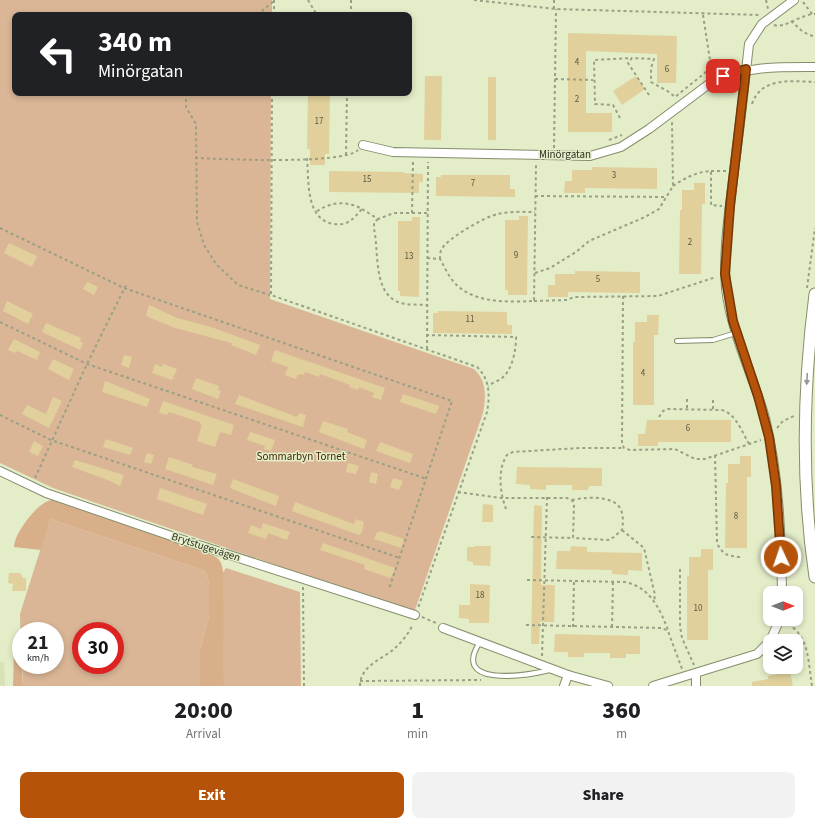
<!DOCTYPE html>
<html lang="en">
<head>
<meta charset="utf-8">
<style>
	:root { --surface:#fff; --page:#f2f2f2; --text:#202124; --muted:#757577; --accent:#b45309 }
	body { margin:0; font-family:"Source Sans 3",sans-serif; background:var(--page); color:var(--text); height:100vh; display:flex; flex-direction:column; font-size:15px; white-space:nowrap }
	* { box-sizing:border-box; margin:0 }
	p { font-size:13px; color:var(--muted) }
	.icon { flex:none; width:22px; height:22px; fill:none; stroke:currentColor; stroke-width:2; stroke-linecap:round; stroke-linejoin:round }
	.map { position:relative; height:686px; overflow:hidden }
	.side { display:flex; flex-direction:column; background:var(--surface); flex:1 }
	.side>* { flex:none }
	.hud { position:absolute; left:12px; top:12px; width:400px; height:84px; border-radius:8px; box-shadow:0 2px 6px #0003; background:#202124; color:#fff; overflow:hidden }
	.needle { width:26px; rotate:90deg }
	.fabs { position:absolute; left:763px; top:586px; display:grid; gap:8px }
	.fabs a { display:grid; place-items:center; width:40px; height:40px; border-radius:8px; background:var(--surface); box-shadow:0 2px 6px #0003; font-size:20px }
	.speed { position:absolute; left:12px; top:622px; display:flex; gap:8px; font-size:20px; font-weight:700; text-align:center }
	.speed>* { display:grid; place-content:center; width:52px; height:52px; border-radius:50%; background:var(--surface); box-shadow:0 2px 6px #0003; line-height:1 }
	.speed small { font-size:10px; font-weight:400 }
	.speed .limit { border:6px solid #d22; background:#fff; color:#111 }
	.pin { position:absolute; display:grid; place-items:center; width:34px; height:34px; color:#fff; margin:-17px; border-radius:8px; box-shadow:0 2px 6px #0006 }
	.me { position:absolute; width:44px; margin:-22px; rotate:357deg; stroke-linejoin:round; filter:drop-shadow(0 0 3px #0008) }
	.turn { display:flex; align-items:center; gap:14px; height:84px; padding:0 20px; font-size:18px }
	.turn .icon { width:52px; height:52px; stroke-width:2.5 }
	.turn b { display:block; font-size:28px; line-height:34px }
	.eta { display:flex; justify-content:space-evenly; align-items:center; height:68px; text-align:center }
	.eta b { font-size:24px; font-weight:800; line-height:28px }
	.action { display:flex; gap:8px; margin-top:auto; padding:8px 20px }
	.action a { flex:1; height:46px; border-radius:8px; background:var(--accent); color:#fff; font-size:16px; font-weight:800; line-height:46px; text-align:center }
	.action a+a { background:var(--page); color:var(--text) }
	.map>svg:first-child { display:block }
	.built { fill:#d8e2b7 }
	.green { fill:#dab696; fill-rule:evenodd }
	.forest { fill:#d8af89 }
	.building { fill:#e1d09c }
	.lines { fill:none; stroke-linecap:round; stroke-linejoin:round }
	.service-casing { stroke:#858d6c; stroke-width:6 }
	.minor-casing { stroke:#858d6c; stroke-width:10 }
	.secondary-casing { stroke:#858d6c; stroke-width:13 }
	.path { stroke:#99a085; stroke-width:2; stroke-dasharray:3 3; stroke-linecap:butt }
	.service { stroke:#fff; stroke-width:4 }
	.minor { stroke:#fff; stroke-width:8 }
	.secondary { stroke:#fff; stroke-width:11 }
	.oneway { fill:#969891 }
	.route-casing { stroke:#753606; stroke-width:10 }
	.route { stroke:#b45309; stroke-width:7 }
	.labels { text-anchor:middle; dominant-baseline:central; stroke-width:3; stroke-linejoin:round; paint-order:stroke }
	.number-label { font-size:9px; fill:#5a5941 }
	.street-label { font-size:11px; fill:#2d3123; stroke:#e3edc8 }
	.park-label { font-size:11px; fill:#412606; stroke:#e3edc8 }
</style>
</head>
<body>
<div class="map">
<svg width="815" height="686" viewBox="0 0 815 686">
	<rect width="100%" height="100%" fill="#e3edc8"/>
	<path class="built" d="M0 662H4L5 686H0Z"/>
	<g class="green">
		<path d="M0 0H272V15H15V93H271L270 299 474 369C487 381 486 397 483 413L414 613 53 488 0 463Z"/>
		<path d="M50 519 203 570 207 574 209 584V617L200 649V686H23L22 665H55V631H21V658L20 614ZM81 631H115V665H81Z"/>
		<path d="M226 568 300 592 301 686H224L222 574Z"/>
	</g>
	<g class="forest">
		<path d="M52 500 207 553C218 557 222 560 223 572L224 686H200V649L209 617V584L207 574 203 570 50 519 41 550 14 547C14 534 38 501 52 500Z"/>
		<path d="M20 647 23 686H13L14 652 16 648Z"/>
	</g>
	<g class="building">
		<path d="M568 33 677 36 676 83H657V54L586 51V113H612V132H568Z"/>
		<path d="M425 76H442L441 140H424Z"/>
		<path d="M636 76 645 89 622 105 613 91Z"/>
		<rect x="488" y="77" width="8" height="63"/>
		<path d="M308 93H330L329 154H325V165H310V149H307Z"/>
		<path d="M592 167 657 168V189L585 188V193H564L565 181H572V170H592Z"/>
		<path d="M329 171 404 172V173L423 174V182H419V193L329 192Z"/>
		<path d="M441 175H510V189H515V197L436 196V177H441Z"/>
		<path d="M694 183H705V204H702L701 274H679L680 210H682V190H694Z"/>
		<path d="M519 216H528L527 295H508V290H505V220H519Z"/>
		<path d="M412 217H420L419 297 400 296V291H398V221H412Z"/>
		<path d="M9 243 37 256 32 267 4 253Z"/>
		<path d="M575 271 640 272V293L568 292V297H548V285H555V274H575Z"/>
		<path d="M87 282 98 287 94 295 83 289Z"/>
		<path d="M7 301 33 314 28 324 3 311Z"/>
		<path d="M149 305 177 318 211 327 260 345 256 355 231 345 232 343 175 328 146 316Z"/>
		<path d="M438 311 507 312V325H512V334L433 333V313H438Z"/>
		<path d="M647 315H659L658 335H654V405H633V342H635V322H647Z"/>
		<path d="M46 323 81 338 80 341 83 343 80 350 42 332Z"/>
		<path d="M14 339 40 352 37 360 17 351 15 353 8 350Z"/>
		<path d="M275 350 385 388 381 400 372 397 374 393 359 387 358 390 349 387 350 385 320 374 319 377 305 372 304 375 298 374 296 379 285 375 288 367 271 361Z"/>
		<path d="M124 355 132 357 129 368 121 365Z"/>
		<path d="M53 359 74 369 69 380 48 369Z"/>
		<path d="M155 364 162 367 163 364 177 369 172 380 152 373Z"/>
		<path d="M196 378 219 386 218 390 221 391 218 399 192 389Z"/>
		<path d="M105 381 150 399 147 407 102 392Z"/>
		<path d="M403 394 439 406 436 414 400 402Z"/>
		<path d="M239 395 297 417 299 413 306 415 303 427 235 404Z"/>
		<path d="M53 397 62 401 49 428 22 414 27 405 46 414Z"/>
		<path d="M163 401 234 425 231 435 220 432 215 447 197 441 202 425 200 424V422L169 412 167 415 159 413Z"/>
		<path d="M647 420H731V442H658V446H638V434H645Z"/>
		<path d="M323 421 348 429 347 432 367 440 364 449 319 432Z"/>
		<path d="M250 432 275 440 271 451 264 449 265 446 247 440Z"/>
		<path d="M106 439 133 448 130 455 103 447Z"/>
		<path d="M34 441 43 446 38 456 29 452Z"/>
		<path d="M380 442 413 454 410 463 376 451Z"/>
		<path d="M147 453 154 455 151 464 144 462Z"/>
		<path d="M740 456H751V477H747V548H725L726 483H728V464H740Z"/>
		<path d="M169 457 193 465 192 467 217 474 213 485 165 469Z"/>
		<path d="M75 460 124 475 120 486 113 483V482L72 467Z"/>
		<path d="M348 463 359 466 356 474 346 472Z"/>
		<path d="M517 467 602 468V486H589L588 490H572V485H546V490L530 489V485L516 484Z"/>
		<path d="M371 472 378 474 376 484 369 482Z"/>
		<path d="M393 478 403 481 399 490 390 487Z"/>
		<path d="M233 479 279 496 276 506 230 488Z"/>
		<path d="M160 488 207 504 203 515 157 499Z"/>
		<path d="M295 502 354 524 356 519 364 522 362 532 359 535 292 511Z"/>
		<path d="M483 504 493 505V522H482Z"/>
		<path d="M534 505 542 506 541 585H555L554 622H540L539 644H531Z"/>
		<path d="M263 523 290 532 287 540 268 533 266 539 248 533 251 525 261 529Z"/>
		<path d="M380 531 404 539 401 548 374 539 377 532 379 533Z"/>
		<path d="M323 543 395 568 392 576 390 578 364 569 365 565 320 550Z"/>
		<path d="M474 546H491L490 566 473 565V562L467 561V547H474Z"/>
		<path d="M571 546 587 547V552L642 553V571L628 570V575L612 574V570L556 569 557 551H570Z"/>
		<path d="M701 549H713V570H708V640H687V576H689V557H701Z"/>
		<path d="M9 573H20L23 578H26V591H12L13 584 8 583Z"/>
		<path d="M470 584 490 585 489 623H469V619L459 618V605H470Z"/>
		<path d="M555 634 640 636V654H626V658H610V653H584V657H568V652H554Z"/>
		<path d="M790 672 793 686H752V682L768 679V676Z"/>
	</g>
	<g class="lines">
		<g class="service-casing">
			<g id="service">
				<path d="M677 341 713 340 736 333"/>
				<path d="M480 642C451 686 521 677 550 670"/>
			</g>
		</g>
		<g class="minor-casing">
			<g id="minor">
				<path d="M363 145 393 152 590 156 621 147 649 129 713 81C745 66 780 67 815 67"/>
				<path d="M0 471 46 493 180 539 415 615"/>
				<path d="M782 593C781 535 779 475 765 418 753 375 731 333 726 288 723 252 729 215 733 179 739 134 744 89 749 44L762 24 794 0"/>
				<path d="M443 628 568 675 608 686"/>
				<path d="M696 674V686"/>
				<path d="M564 686 568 675"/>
				<path d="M653 686 757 654 770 641 780 619"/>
			</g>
		</g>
		<g class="secondary-casing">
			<path id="secondary" d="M815 294C803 387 801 483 815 577"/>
		</g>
		<g class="path">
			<path d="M308 0 317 15"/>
			<path d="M474 0 556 9 760 15"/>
			<path d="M766 0 768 9"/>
			<path d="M803 2 812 14"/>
			<path d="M554 9V0"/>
			<path d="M257 15 274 1"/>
			<path d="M274 15V0"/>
			<path d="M351 15V0"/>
			<path d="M703 15 712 73"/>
			<path d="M791 21 803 32 815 37"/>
			<path d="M774 25C785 29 801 14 815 14"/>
			<path d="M555 79 593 80"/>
			<path d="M186 93V107L196 124 197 222 204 245 216 264 238 285 270 295"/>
			<path d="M272 93 271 295 477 367C490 379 490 396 487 412L418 608"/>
			<path d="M649 95 628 63 632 58 654 59 651 68V82L669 92 675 97 711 68"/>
			<path d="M752 104C761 77 791 81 815 82"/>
			<path d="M620 118 613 105 595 104 594 60 632 58"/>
			<path d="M609 140 622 135"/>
			<path d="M554 148 556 9"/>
			<path d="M346 155 347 93"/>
			<path d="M195 158C222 159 343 165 358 150"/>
			<path d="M307 158C309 180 305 220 334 224 348 226 353 219 362 209 346 200 330 202 316 212"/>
			<path d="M711 171H726"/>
			<path d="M673 186C685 178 696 172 711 171V205L722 206"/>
			<path d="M535 196 666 197"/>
			<path d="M362 209 378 219 394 213H427"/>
			<path d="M412 213 413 161"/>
			<path d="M378 219 374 223V229C379 250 373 290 396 301 405 306 417 304 427 305"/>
			<path d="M0 228 124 288 452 401 389 589"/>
			<path d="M427 258 440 259C444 266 448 275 453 281 472 304 507 302 534 301L536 164"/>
			<path d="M440 259C440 257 440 253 441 250 446 239 486 216 498 214 510 211 523 212 535 212"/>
			<path d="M535 273 550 268 576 252 589 241 645 217 659 209 673 186 672 122"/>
			<path d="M807 288 815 228"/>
			<path d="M623 296 622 444 624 448 630 450 675 449 695 459H705L761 440"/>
			<path d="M534 301 567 300 574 297 658 296 716 277"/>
			<path d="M0 322 87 364 427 479"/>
			<path d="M426 335 516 337C516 349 513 369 502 378 498 381 492 383 488 386"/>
			<path d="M427 349 428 162"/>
			<path d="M687 399V409"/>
			<path d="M713 400V410"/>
			<path d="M0 415 51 440 400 558"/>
			<path d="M659 417 663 411 668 409 722 410C736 414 742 432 749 444"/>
			<path d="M777 428 783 421 796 415"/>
			<path d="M715 455 717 543C722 554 727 556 740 557"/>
			<path d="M35 478 87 364 126 285"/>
			<path d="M458 492 501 498H567L572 500 574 505 573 538 529 537"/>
			<path d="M572 500C585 497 612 495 620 508 624 515 623 524 622 530L610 540 573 538"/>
			<path d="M506 509C500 493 497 470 507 455L513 452 580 448H624"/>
			<path d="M622 530 644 548 655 595 654 601"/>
			<path d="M680 569V626L682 638 694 665"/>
			<path d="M527 580 625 582C650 587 660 609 668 630"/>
			<path d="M303 587 304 686"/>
			<path d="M422 617 436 623"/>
			<path d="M788 624C810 637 808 663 812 686"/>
			<path d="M526 625 662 628 668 631 682 669"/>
			<path d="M573 627 574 580"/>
			<path d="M612 627 613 581"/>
			<path d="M542 656 547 497"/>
			<path d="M360 681 481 680"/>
			<path d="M360 686C360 666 381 660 394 649 402 642 409 633 413 624"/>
		</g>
		<use href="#service" class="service"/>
		<use href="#minor" class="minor"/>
		<use href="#secondary" class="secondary"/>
	</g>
	<defs><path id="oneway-solid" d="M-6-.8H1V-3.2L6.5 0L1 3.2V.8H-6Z"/></defs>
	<use class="oneway" href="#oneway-solid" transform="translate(807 379) rotate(93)"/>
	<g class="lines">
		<g class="route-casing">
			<path id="route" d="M723 76 746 69 730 206 725 274 733 321 758 396 769 437 776 486 781 557"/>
		</g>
		<use href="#route" class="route"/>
	</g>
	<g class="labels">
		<g class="number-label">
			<text x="577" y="62">4</text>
			<text x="667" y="69">6</text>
			<text x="577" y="99">2</text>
			<text x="319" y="121">17</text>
			<text x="614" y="175">3</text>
			<text x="367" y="179">15</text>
			<text x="473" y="183">7</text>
			<text x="690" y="242">2</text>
			<text x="516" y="255">9</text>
			<text x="409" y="256">13</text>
			<text x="598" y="279">5</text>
			<text x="470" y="319">11</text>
			<text x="643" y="373">4</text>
			<text x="688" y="428">6</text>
			<text x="736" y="516">8</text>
			<text x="480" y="595">18</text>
			<text x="698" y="608">10</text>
		</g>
		<g class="street-label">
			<text x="565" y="154">Minörgatan</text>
			<text transform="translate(206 547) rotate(18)">Brytstugevägen</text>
		</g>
		<g class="park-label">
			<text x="301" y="456">Sommarbyn Tornet</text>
		</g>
	</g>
</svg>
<div class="fabs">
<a><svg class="needle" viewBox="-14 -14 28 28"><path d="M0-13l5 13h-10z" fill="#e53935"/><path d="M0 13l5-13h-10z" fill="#757577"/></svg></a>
<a><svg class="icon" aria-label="layers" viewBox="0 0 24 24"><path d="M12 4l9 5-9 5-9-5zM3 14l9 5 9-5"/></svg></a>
</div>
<div class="speed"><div>21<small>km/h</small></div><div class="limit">30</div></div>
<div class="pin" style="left:723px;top:76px;background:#d93025"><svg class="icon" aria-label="arrive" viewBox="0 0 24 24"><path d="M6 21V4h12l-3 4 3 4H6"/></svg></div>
<svg class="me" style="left:781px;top:557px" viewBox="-20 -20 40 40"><circle r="17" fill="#b45309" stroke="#fff" stroke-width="3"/><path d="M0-11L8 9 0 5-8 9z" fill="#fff"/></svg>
<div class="hud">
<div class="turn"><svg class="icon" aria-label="left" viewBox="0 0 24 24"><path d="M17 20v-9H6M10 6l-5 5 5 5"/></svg><div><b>340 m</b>Minörgatan</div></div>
</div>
</div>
<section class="side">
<div class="eta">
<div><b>20:00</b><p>Arrival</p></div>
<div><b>1</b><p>min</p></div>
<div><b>360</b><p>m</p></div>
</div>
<div class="action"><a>Exit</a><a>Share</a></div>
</section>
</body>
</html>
